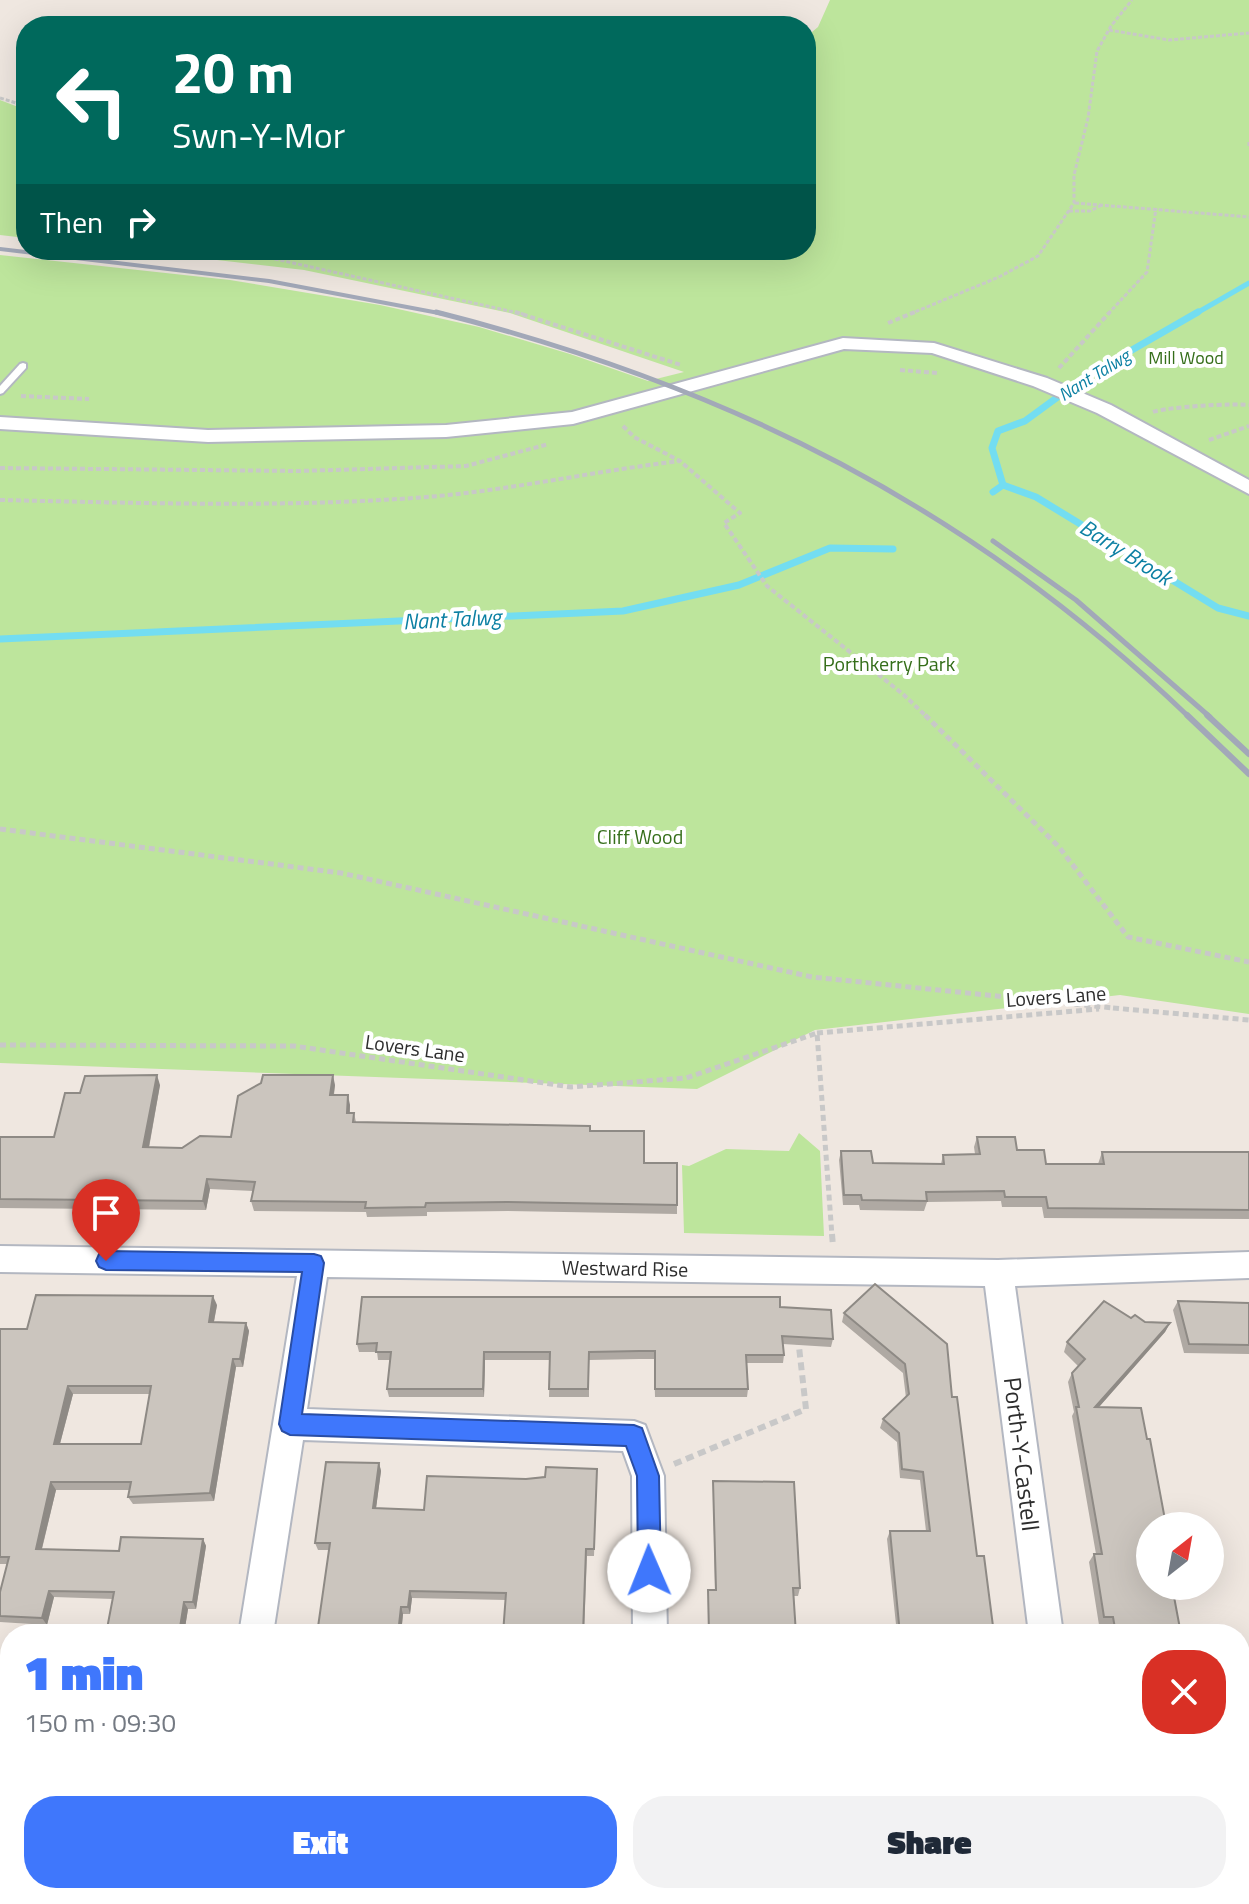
<!DOCTYPE html>
<html lang="en">
<head>
<meta charset="utf-8">
<style>
	:root { --surface:#fff; --page:#f2f2f3; --text:#1f2937; --muted:#747a83; --accent:#3f77fc }
	body { margin:0; font-family:"Titillium Web",sans-serif; background:var(--page); color:var(--text); height:100vh; display:flex; flex-direction:column; font-size:30px; white-space:nowrap }
	* { box-sizing:border-box; margin:0 }
	p { font-size:26px; color:var(--muted) }
	.icon { flex:none; width:44px; height:44px; fill:none; stroke:currentColor; stroke-width:2; stroke-linecap:round; stroke-linejoin:round }
	.map { position:relative; flex:1; overflow:hidden }
	.sheet { position:absolute; left:0px; top:1624px; width:1250px; height:280px; display:flex; flex-direction:column; background:var(--surface); border-radius:32px 32px 0 0; box-shadow:0 8px 32px #0002 }
	.sheet>* { flex:none }
	.guide { position:absolute; left:16px; top:16px; width:800px; height:244px; border-radius:32px; box-shadow:0 8px 32px #0002; background:#00695c; color:#fff; overflow:hidden }
	.needle { width:52px; rotate:31deg }
	.fabs { position:absolute; left:1136px; top:1512px; display:grid; gap:16px }
	.fabs a { display:grid; place-items:center; width:88px; height:88px; border-radius:50%; background:var(--surface); box-shadow:0 8px 32px #0002; font-size:40px }
	.pin { position:absolute; display:grid; place-items:center; width:68px; height:68px; color:#fff; margin:-82px -34px; border-radius:50% 50% 50% 0; rotate:-45deg; box-shadow:0 0 8px #0007 }
	.pin .icon { rotate:45deg }
	.me { position:absolute; width:88px; margin:-44px; rotate:359deg; stroke-linejoin:round; filter:drop-shadow(0 0 6px #0008) }
	.turn { display:flex; align-items:center; gap:28px; height:168px; padding:0 24px; font-size:36px }
	.turn .icon { width:104px; height:104px; stroke-width:2.5 }
	.turn b { display:block; font-size:56px; line-height:68px }
	.then { display:flex; align-items:center; height:76px; padding:0 24px; background:#0003; gap:16px; font-size:30px }
	.round { display:grid; place-items:center; flex:none; width:84px; height:84px; border-radius:32px; background:var(--page) }
	.overview { display:flex; align-items:center; justify-content:space-between; height:136px; padding:0 24px }
	h1 { font-size:48px; font-weight:800; line-height:60px; color:var(--accent) }
	.cta { display:flex; gap:16px; margin-top:auto; padding:16px 24px }
	.cta a { flex:1; height:92px; border-radius:32px; background:var(--accent); color:#fff; font-size:32px; font-weight:800; line-height:92px; text-align:center }
	.cta a+a { background:var(--page); color:var(--text) }
	.map>svg:first-child { display:block }
	.green { fill:#bde59c }
	.lines { fill:none; stroke-linecap:round; stroke-linejoin:round }
	.stream-far1 { stroke:#73ddf1; stroke-width:5 }
	.stream { stroke:#73ddf1; stroke-width:7 }
	.lane-casing { stroke:#b3b7c1; stroke-width:4 }
	.street-casing { stroke:#b3b7c1; stroke-width:4 }
	.path-far3 { stroke:#c8c8c8; stroke-width:3; stroke-dasharray:4 2; stroke-linecap:butt }
	.path-far2 { stroke:#c8c8c8; stroke-width:4; stroke-dasharray:5 3; stroke-linecap:butt }
	.path-far1 { stroke:#c8c8c8; stroke-width:5; stroke-dasharray:6 4; stroke-linecap:butt }
	.path { stroke:#c8c8c8; stroke-width:6; stroke-dasharray:8 5; stroke-linecap:butt }
	.lane { fill:#fff; fill-rule:evenodd }
	.street { fill:#fff; fill-rule:evenodd }
	.rail-far2 { stroke:#a2a8b8; stroke-width:4 }
	.rail-far1 { stroke:#a2a8b8; stroke-width:5 }
	.rail { stroke:#a2a8b8; stroke-width:6 }
	.wall { fill:#afa9a3; fill-rule:evenodd }
	.shaded-wall { fill:#8e8a85 }
	.building { fill:#cbc5be; stroke:#8e8a85; stroke-width:2; fill-rule:evenodd }
	.route { fill:#3f77fc; stroke:#294da4; stroke-width:2 }
	.labels { text-anchor:middle; dominant-baseline:central; stroke-width:8; stroke-linejoin:round; paint-order:stroke }
	.far-park-label { font-size:18px; fill:#356e1a; stroke:#fff }
	.far-water-label { font-size:18px; font-style:italic; fill:#0c80a3; stroke:#fff }
	.park-label { font-size:20px; fill:#356e1a; stroke:#fff }
	.street-label { font-size:20px; fill:#2d2d2d; stroke:#fff }
	.water-label { font-size:22px; font-style:italic; fill:#0c80a3; stroke:#fff }
	.near-street-label { font-size:24px; fill:#2d2d2d; stroke:#fff }
</style>
</head>
<body>
<div class="map">
<svg width="1249" height="1904" viewBox="0 0 1249 1904">
	<rect width="100%" height="100%" fill="#efe7e0"/>
	<g class="green">
		<path d="M830 0H1249V1014L1120 995 815 1030 697 1089 0 1063V255L230 280 380 305 479 327 570 354 648 381 684 372 510 313 304 270 130 250H806V37L818 27Z"/>
		<path d="M0 100 26 110V238L0 235Z"/>
		<path d="M799 1133 820 1151 824 1236 684 1233 682 1165 689 1166 726 1149 789 1151Z"/>
	</g>
	<g class="lines">
		<path class="stream-far1" d="M1195 314 1249 283"/>
		<g class="stream">
			<path d="M1003 485 1036 497 1218 608 1249 616"/>
			<path d="M993 492 1003 485 992 448 998 431 1025 421 1085 377 1198 312"/>
			<path d="M0 639 623 611 739 585 830 548 893 549"/>
		</g>
		<g class="lane-casing">
			<path id="lane" d="M23 363 26 364V368L3 393 0 394V386L20 364Z"/>
		</g>
		<g class="street-casing">
			<g id="street">
				<path d="M843 338 934 343 1047 378 1111 405 1249 480V494L1097 413 1033 386 932 353 844 349 573 424 446 437 208 442 0 429V417L208 430 446 425 572 412Z"/>
				<path d="M0 1246 998 1260 1249 1252V1278L1015 1286 1063 1634H1029L985 1286 327 1277 307 1409 634 1421 645 1425 664 1476 667 1634H633L632 1476 623 1451 303 1440 273 1634H239L297 1276 0 1272Z"/>
				<path d="M201 1894H239L238 1904H200Z"/>
				<rect x="627" y="1894" width="38" height="10"/>
				<path d="M1064 1894H1102L1104 1904H1066Z"/>
			</g>
		</g>
		<g class="path-far3">
			<path d="M1109 30 1169 40 1249 33"/>
			<path d="M0 98 26 106"/>
			<path d="M1249 142V146"/>
			<path d="M1075 203 1249 217"/>
			<path d="M1069 211H1090L1102 205"/>
			<path d="M259 250 275 259 523 314"/>
			<path d="M910 314 999 277 1038 256 1074 203V175L1088 118 1097 51 1111 26 1132 0"/>
			<path d="M1108 314 1147 272 1156 208"/>
		</g>
		<g class="path-far2">
			<path d="M515 312 681 365"/>
			<path d="M888 323 915 312"/>
			<path d="M1059 368 1110 312"/>
			<path d="M900 370 938 373"/>
			<path d="M21 396 89 399"/>
			<path d="M1153 412C1166 407 1234 403 1249 405"/>
			<path d="M623 426 634 437 680 461 740 513 724 523 767 586 904 695 927 717"/>
			<path d="M1209 440 1249 426"/>
			<path d="M0 468 299 471 466 466 549 444"/>
			<path d="M0 500C142 503 285 508 427 497 512 490 595 471 680 461"/>
		</g>
		<g class="path-far1">
			<path d="M925 715 1059 847 1128 937 1249 962"/>
			<path d="M0 829 341 873 812 977 1113 1008"/>
			<path d="M1113 1008 1249 1020"/>
			<path d="M817 1033 1099 1009"/>
			<path d="M0 1045 294 1046 571 1087 686 1078 817 1033 832 1236"/>
		</g>
		<g class="path">
			<path d="M832 1234 833 1246"/>
			<path d="M674 1464 806 1409 798 1338"/>
		</g>
		<use href="#lane" class="lane"/>
		<use href="#street" class="street"/>
		<path class="rail-far2" d="M0 249 269 281 444 314"/>
		<g class="rail-far1">
			<path d="M436 312C729 386 970 507 1189 717"/>
			<path d="M993 541 1076 600 1210 717"/>
		</g>
		<g class="rail">
			<path d="M1187 715 1249 774"/>
			<path d="M1207 715 1249 754"/>
		</g>
	</g>
	<g class="wall">
		<path d="M160 1085 149 1148H182L231 1137 335 1085 334 1095 350 1105V1113H354L356 1122 590 1131 644 1163 677 1205V1214L508 1211 427 1212V1216L367 1217 366 1212 254 1211 251 1201 253 1191 210 1189 206 1210 0 1208V1137H54L80 1093Z"/>
		<path d="M977 1137 1017 1150 1046 1164H1098L1102 1152H1249V1219L1044 1218 1042 1207H1002L1001 1201 927 1202 924 1211 860 1210 859 1205H843L839 1160 841 1151 873 1163 941 1164 943 1155 975 1154 974 1147Z"/>
		<path d="M1178 1301 1249 1303V1354L1184 1353 1173 1310Z"/>
		<path d="M217 1305 214 1322 246 1323 249 1331 243 1367H236L214 1501 133 1504 128 1497 130 1490H56L42 1549 119 1551 203 1539 206 1546 196 1609H188L184 1634H106L113 1599 54 1597 47 1625 0 1622V1592L8 1564H0V1329H27ZM73 1394H150L141 1444H60Z"/>
		<path d="M780 1307 833 1339 831 1347 783 1344 784 1355 783 1363H747L748 1389 747 1397H655L654 1359H639L589 1360V1397H549L550 1360H485L484 1397H389L387 1389 390 1360H378L377 1352H359L357 1344Z"/>
		<path d="M844 1313 952 1397 977 1556 994 1634H897L887 1539 890 1531H926L920 1480 900 1478 897 1442 880 1428 883 1419 906 1398 903 1373 842 1322Z"/>
		<path d="M1131 1318 1145 1322 1170 1323 1165 1332 1099 1407 1147 1439 1166 1525 1150 1526 1181 1634H1110L1108 1625H1099L1089 1562 1094 1554H1096L1072 1416 1074 1412 1068 1382 1072 1373 1078 1366 1064 1352 1067 1342Z"/>
		<path d="M379 1463 381 1471 376 1508 424 1510 526 1479 597 1469 594 1556H587L584 1634H503L506 1600 412 1598 410 1614H403L401 1634H317L329 1550H318L315 1543Z"/>
		<path d="M713 1481 800 1588 798 1596H794L796 1634H708V1590H715Z"/>
		<path d="M1240 1783 1247 1858 1241 1864 1240 1863Z"/>
		<path d="M883 1894H1007L1008 1897 1021 1904H882V1897Z"/>
	</g>
	<g class="shaded-wall">
		<path d="M157 1075 160 1085 147 1157 143 1147Z"/>
		<path d="M333 1075 335 1085 332 1105 330 1095Z"/>
		<path d="M348 1095 350 1105 349 1122 347 1113Z"/>
		<path d="M207 1179 210 1189 206 1210 203 1201Z"/>
		<path d="M213 1296 217 1305 212 1331 209 1322Z"/>
		<path d="M246 1323 249 1331 243 1367 240 1359Z"/>
		<path d="M1170 1323 1165 1332 1091 1416 1095 1407Z"/>
		<path d="M484 1352 485 1360 484 1397 483 1389Z"/>
		<path d="M233 1359 236 1367 214 1501 210 1493Z"/>
		<path d="M68 1386 73 1394 58 1451 54 1444Z"/>
		<path d="M379 1463 381 1471 375 1516 373 1508Z"/>
		<path d="M51 1482 56 1490 40 1556 36 1549Z"/>
		<path d="M203 1539 206 1546 196 1609 193 1602Z"/>
		<path d="M49 1591 54 1597 47 1625 42 1618Z"/>
		<path d="M410 1591 412 1598 410 1614 408 1607Z"/>
		<path d="M184 1602 188 1609 184 1634H179Z"/>
		<path d="M401 1607 403 1614 401 1634H398Z"/>
		<path d="M129 1894H135L133 1904H128Z"/>
		<path d="M380 1894H383L382 1904H379Z"/>
	</g>
	<g class="building">
		<path d="M157 1075 143 1147 182 1148 200 1136 231 1137 238 1096 261 1083 263 1075H333L330 1095H348L347 1113H354L353 1122 590 1126V1131H644V1163H677V1205L507 1202 426 1203 425 1207 365 1208 366 1202 251 1201 255 1182 207 1179 203 1201 0 1199V1137H54L65 1093H80L85 1076Z"/>
		<path d="M977 1137H1015L1017 1150H1044L1046 1164H1104L1102 1152H1249V1210L1048 1208 1046 1197H1005L1004 1191 926 1192 927 1201 862 1200 861 1195H844L841 1151H871L873 1163 944 1164 943 1155 980 1154Z"/>
		<path d="M875 1284 947 1344 952 1397H957L977 1556H984L994 1634H900L890 1531H930L923 1472 902 1469 899 1433 883 1419 909 1394 905 1364 844 1313Z"/>
		<path d="M36 1295 213 1296 209 1322 246 1323 240 1359H233L210 1493 128 1497 131 1482H51L36 1549 119 1551 121 1537 203 1539 193 1602H184L179 1634H106L114 1592 49 1591 42 1618 0 1616V1592L9 1557H0V1329H27ZM68 1386H151L141 1444H54Z"/>
		<path d="M362 1297H780V1307L831 1310 833 1339 782 1336 784 1355H746L748 1389H655V1351H639L589 1352 588 1389H549L550 1352H484L483 1389H387L391 1352H376L377 1343 357 1344Z"/>
		<path d="M1104 1301 1131 1318 1135 1315 1145 1322 1170 1323 1095 1407 1141 1408 1147 1439H1150L1166 1525 1150 1526V1586H1172L1181 1634H1116L1113 1617H1104L1094 1554H1102L1076 1407H1079L1072 1373 1085 1359 1067 1342Z"/>
		<path d="M1178 1301 1249 1303V1345L1189 1344Z"/>
		<path d="M326 1462 379 1463 373 1508 424 1510 427 1476 526 1479 545 1477 546 1467 597 1469 594 1549H586L583 1634H503L506 1593 410 1591 408 1607H401L398 1634H317L330 1543H315Z"/>
		<path d="M713 1481 794 1482 800 1588H793L796 1634H709L708 1590H716Z"/>
		<path d="M1240 1783 1249 1791V1855L1247 1858 1240 1852Z"/>
		<path d="M86 1894H129L128 1904H84Z"/>
		<path d="M286 1894H380L379 1904H285Z"/>
		<path d="M488 1894H574V1904H487Z"/>
		<path d="M725 1894H786L787 1904H726Z"/>
		<path d="M885 1894H1007L1008 1897H1020L1021 1904H885Z"/>
	</g>
	<path class="route" d="M106 1251 314 1254 321 1256 324 1263 302 1414 634 1425 642 1428 659 1476 661 1571 658 1579 649 1583 641 1579 638 1571 637 1476 626 1446 290 1435 282 1431 279 1424 302 1272 106 1270 99 1267 96 1261 99 1254Z"/>
	<g class="labels">
		<g class="far-park-label">
			<text x="1186" y="357">Mill Wood</text>
		</g>
		<g class="far-water-label">
			<text transform="translate(1094 375) rotate(-32)">Nant Talwg</text>
		</g>
		<g class="park-label">
			<text x="889" y="663">Porthkerry Park</text>
			<text x="640" y="836">Cliff Wood</text>
		</g>
		<g class="street-label">
			<text transform="translate(1056 996) rotate(-4)">Lovers Lane</text>
			<text transform="translate(415 1048) rotate(8)">Lovers Lane</text>
			<text transform="translate(625 1268) rotate(1)">Westward Rise</text>
		</g>
		<g class="water-label">
			<text transform="translate(1126 552) rotate(32)">Barry Brook</text>
			<text transform="translate(452 619) rotate(-3)">Nant Talwg</text>
		</g>
		<g class="near-street-label">
			<text transform="translate(1022 1454) rotate(83)">Porth-Y-Castell</text>
		</g>
	</g>
</svg>
<div class="fabs">
<a><svg class="needle" viewBox="-14 -14 28 28"><path d="M0-13l5 13h-10z" fill="#e53935"/><path d="M0 13l5-13h-10z" fill="#747a83"/></svg></a>
</div>
<div class="pin" style="left:106px;top:1261px;background:#d93025"><svg class="icon" aria-label="arrive" viewBox="0 0 24 24"><path d="M6 21V4h12l-3 4 3 4H6"/></svg></div>
<svg class="me" style="left:649px;top:1571px" viewBox="-20 -20 40 40"><circle r="19" fill="#fff"/><path d="M0-13L10 11 0 6-10 11z" fill="#3f77fc"/></svg>
<div class="guide">
<div class="turn"><svg class="icon" aria-label="left" viewBox="0 0 24 24"><path d="M17 20v-9H6M10 6l-5 5 5 5"/></svg><div><b>20 m</b>Swn-Y-Mor</div></div>
<div class="then">Then<svg class="icon" aria-label="right" viewBox="0 0 24 24"><path d="M7 20v-9h11M14 6l5 5-5 5"/></svg></div>
</div>
<section class="sheet">
<div class="overview"><div><h1>1 min</h1><p>150 m · 09:30</p></div><a class="round" style="background:#d93025;color:#fff"><svg class="icon" aria-label="close" viewBox="0 0 24 24"><path d="M6 6l12 12M18 6L6 18"/></svg></a></div>
<div class="cta"><a>Exit</a><a>Share</a></div>
</section>
</div>
</body>
</html>
